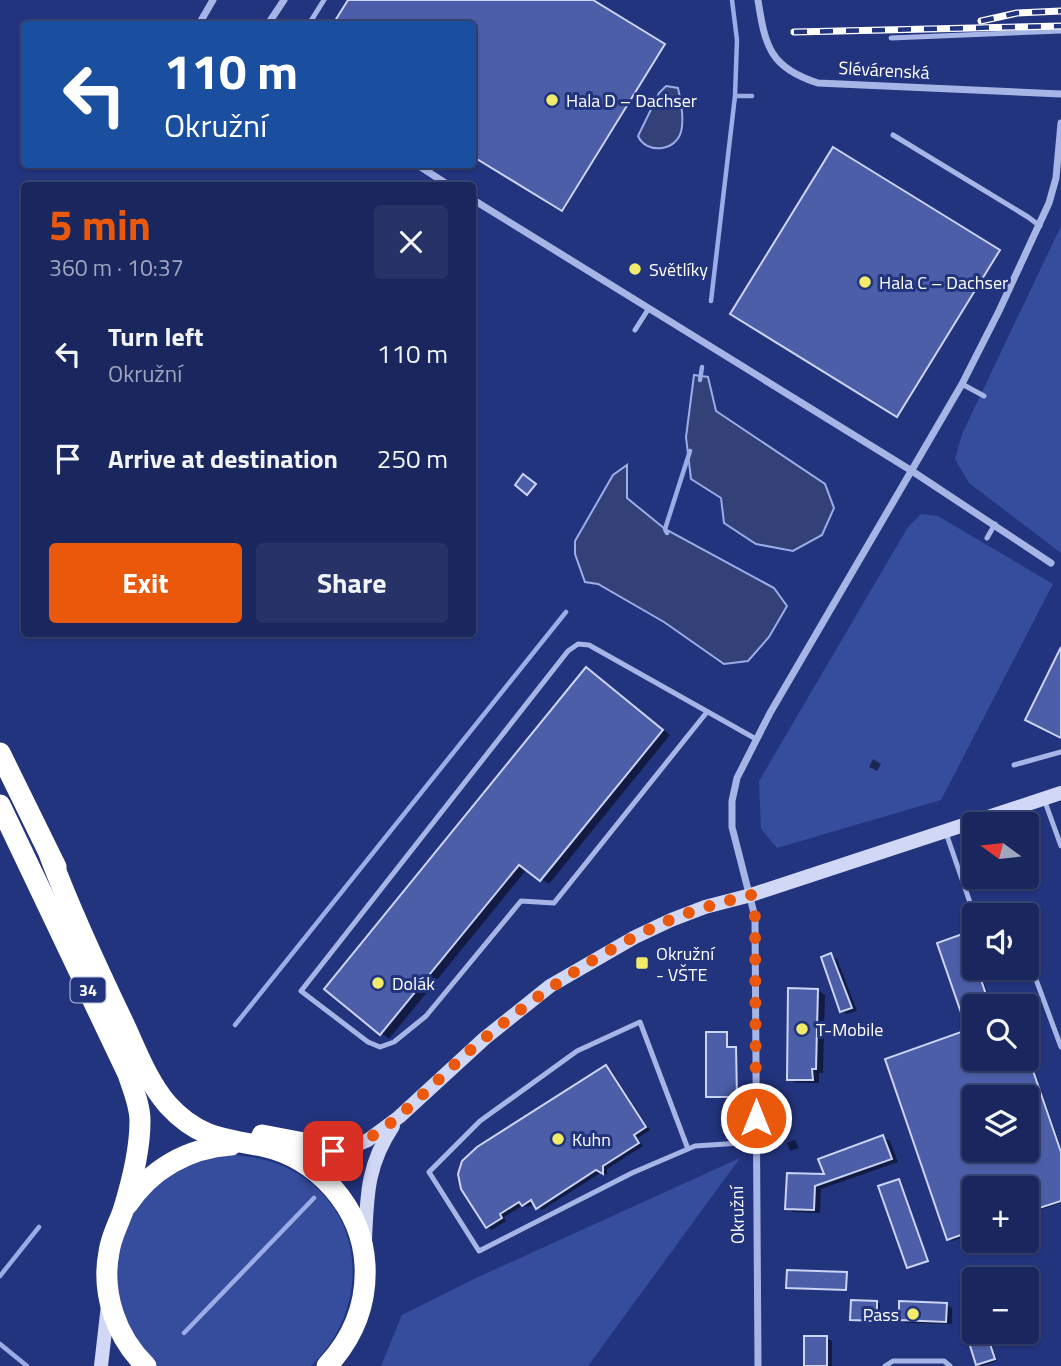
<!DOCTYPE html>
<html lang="en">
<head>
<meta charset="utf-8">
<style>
	:root { --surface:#1a275e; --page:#273367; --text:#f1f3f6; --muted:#9fa5bc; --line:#384473; --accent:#ea580c }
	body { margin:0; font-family:"Titillium Web",sans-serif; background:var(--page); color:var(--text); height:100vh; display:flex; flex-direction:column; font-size:26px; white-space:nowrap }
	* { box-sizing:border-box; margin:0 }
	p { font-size:23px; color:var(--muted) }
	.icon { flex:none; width:38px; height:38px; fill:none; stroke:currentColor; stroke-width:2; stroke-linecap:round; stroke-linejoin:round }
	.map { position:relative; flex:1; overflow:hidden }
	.details { position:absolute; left:21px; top:182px; width:455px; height:455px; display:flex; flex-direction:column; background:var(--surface); border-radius:7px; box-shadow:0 2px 5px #0004,0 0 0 2px var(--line) }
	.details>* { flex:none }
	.top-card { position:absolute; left:21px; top:21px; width:455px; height:147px; border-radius:7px; box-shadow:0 2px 5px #0004,0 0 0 2px var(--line); background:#1a4fa0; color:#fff; overflow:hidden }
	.needle { width:46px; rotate:285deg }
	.controls { position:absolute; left:962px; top:812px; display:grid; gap:14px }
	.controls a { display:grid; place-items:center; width:77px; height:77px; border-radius:7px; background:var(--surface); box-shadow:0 2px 5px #0004,0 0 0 2px var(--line); font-size:35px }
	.pin { position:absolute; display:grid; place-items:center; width:60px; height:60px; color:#fff; margin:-30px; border-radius:14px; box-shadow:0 4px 10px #0006 }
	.me { position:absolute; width:77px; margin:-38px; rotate:0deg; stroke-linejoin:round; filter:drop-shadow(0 0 5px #0008) }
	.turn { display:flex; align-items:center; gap:24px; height:147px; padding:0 28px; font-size:32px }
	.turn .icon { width:91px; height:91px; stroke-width:2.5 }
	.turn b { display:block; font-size:49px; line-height:60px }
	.round { display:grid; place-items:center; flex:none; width:74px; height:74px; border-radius:7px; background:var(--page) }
	.overview { display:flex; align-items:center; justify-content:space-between; height:119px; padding:0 28px }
	h1 { font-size:42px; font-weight:700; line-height:52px; color:var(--accent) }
	.primary-button { display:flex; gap:14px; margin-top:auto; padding:14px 28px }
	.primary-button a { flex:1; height:80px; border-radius:7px; background:var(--accent); color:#fff; font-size:28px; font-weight:700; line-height:80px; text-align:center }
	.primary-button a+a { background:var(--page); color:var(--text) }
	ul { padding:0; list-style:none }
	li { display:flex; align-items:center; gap:21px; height:105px; padding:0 28px }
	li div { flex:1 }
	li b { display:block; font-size:26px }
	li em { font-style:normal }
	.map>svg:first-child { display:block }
	.green { fill:#364c9c }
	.water { fill:#344178; stroke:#9bace7; stroke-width:2 }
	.shadow { fill:#0007; fill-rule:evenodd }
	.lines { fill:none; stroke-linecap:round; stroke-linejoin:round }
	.stream { stroke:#9bace7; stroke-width:4.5 }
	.building { fill:#4b5ea7; stroke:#cbd4f5; stroke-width:2; fill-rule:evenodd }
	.lane { stroke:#a7b5e6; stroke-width:5 }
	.street { stroke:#a7b5e6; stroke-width:7 }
	.secondary { stroke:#d1d8f5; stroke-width:14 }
	.highway { stroke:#fff; stroke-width:21 }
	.rail-casing { stroke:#fff; stroke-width:7 }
	.rail { stroke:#23347e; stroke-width:4.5; stroke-dasharray:13; stroke-linecap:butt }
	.route { stroke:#ea580c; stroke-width:12; stroke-dasharray:0 21.6 }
	.poi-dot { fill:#f2eb6a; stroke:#23347e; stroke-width:2.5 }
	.labels { text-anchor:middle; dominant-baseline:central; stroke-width:6; stroke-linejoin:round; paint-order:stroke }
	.shield { fill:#23347e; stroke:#bdc2d8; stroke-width:2 }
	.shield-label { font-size:16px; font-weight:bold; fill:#fff }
	.street-label { font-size:18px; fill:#fff; stroke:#23347e }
	.poi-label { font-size:18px; fill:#fff; stroke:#23347e; text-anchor:start }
</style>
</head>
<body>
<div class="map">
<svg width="1061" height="1366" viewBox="0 0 1061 1366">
	<rect width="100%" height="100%" fill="#23347e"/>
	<g class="green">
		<path d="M1061 226V553L969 483 955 459 962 434Z"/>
		<path d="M921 514 938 516 1053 584 941 800 777 848 761 829 759 781 908 527Z"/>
		<path d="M233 1155C251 1157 268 1159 285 1167 367 1205 373 1307 311 1366H157C142 1350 124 1324 118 1302 106 1250 133 1192 180 1168 197 1160 214 1158 233 1155Z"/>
		<path d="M740 1158 588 1366H381L402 1315 476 1278Z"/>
	</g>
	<g class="water">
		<path d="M666 86 678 88C681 101 684 120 681 132 675 152 646 154 638 136L659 93Z"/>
		<path d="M694 375 708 377 716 411 825 484 834 508 822 535 793 551 756 544 724 523 721 498 691 479 686 437Z"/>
		<path d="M627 465V498L665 529 774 588 787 606 769 637 748 661 724 664 664 622 598 584 585 582 575 554V541L613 475Z"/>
	</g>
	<g class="shadow">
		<path d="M350 0H590L665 46 564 210 472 154V24H335Z"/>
		<path d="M833 149 1000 252 899 416 732 313Z"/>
		<path d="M594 674 670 735 549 884 527 869 389 1039 326 989Z"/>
		<path d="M873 759 881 764 877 771 869 767Z"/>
		<path d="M971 933 974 934 975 944 971 945 975 956V968H979L992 1006H975V1059H1027V1049L1061 1147V1203L1027 1214V1188H975V1233L952 1241 949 1239 969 1031 939 944ZM975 1097H1027V1150H975Z"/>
		<path d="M831 955 837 959 857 1011 847 1014 842 1011Z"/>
		<path d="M818 990 825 995 823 1073H819V1083H796L789 1079Z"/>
		<path d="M726 1033 727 1048 737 1049V1096H709Z"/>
		<path d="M606 1067 611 1070 650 1130 638 1138 643 1146 607 1169V1175L602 1172 542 1210 535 1203 528 1207 524 1205 504 1217 506 1221 492 1230 487 1227Z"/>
		<path d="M883 1137 890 1141 898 1162 821 1189 820 1213 793 1212 787 1208 826 1176Z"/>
		<path d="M795 1140 799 1148 790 1151 787 1143Z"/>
		<path d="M899 1181 929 1261 910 1268 909 1267Z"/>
		<path d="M877 1302 880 1304V1322L852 1319Z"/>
		<path d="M946 1304 952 1308V1324L906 1323 900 1319Z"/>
		<path d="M975 1332H988L997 1361 982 1366 978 1364Z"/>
		<path d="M826 1338 832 1341V1366H805Z"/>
	</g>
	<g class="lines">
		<g class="stream">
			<path d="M735 96H752"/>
			<path d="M711 301 735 96 737 40 732 0"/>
			<path d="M700 380 702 367"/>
			<path d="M667 533 665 529 690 451"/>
			<path d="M235 1025 566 612"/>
			<path d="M0 1276 39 1227"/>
			<path d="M184 1333 314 1198"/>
			<path d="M0 1344 27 1366"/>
		</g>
	</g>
	<g class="building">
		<path d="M348 0H593L665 44 562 211 472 156V24H333Z"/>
		<path d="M833 147 1000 250 897 417 730 314Z"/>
		<path d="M523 474 536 484 527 495 515 485Z"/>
		<path d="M1061 647V738L1025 720Z"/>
		<path d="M586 667 663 730 540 881 519 865 380 1035 324 989Z"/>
		<path d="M971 931 975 942 969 944 975 968H977L990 1006H975V1059H1029L1061 1152V1201L1027 1212V1188H975V1230L947 1240 885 1059 967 1030 937 943ZM975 1097H1027V1150H975Z"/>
		<path d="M831 953 852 1008 840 1012 821 957Z"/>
		<path d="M788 988 818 989 816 1069H812L813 1080H787Z"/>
		<path d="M706 1032H727V1047H736L737 1097H706Z"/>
		<path d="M606 1065 646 1127 634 1135 639 1143 603 1166V1174L596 1170 536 1209 531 1200 522 1206 519 1202 500 1214 502 1218 486 1228 461 1189 458 1174 462 1161 477 1147Z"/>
		<path d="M883 1135 892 1159 815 1186 814 1210 785 1209 787 1173 824 1174 818 1159Z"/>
		<path d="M899 1179 928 1261 907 1268 878 1186Z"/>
		<path d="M787 1270 847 1272 846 1290 786 1288Z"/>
		<path d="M851 1300 877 1301V1321L850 1320Z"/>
		<path d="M899 1301 947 1303 946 1322 899 1320Z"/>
		<path d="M975 1316V1332H986L995 1359 976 1365 962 1320Z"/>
		<rect x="804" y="1336" width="23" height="30"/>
	</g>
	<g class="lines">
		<g class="lane">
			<path d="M309 24 324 0"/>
			<path d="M891 38 1061 31"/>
			<path d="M893 135 1028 217 1040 226"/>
			<path d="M635 330 649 308"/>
			<path d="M962 384 984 396"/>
			<path d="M987 538 995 524"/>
			<path d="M707 712 554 903 521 901 426 1016 394 1042 380 1047 368 1042 301 991 568 651 578 644 589 645 756 739"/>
			<path d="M1014 765 1061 752"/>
			<path d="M1044 799 1061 846"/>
			<path d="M946 833 975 917"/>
			<path d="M1024 968 1034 974 1061 1047"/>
			<path d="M688 1149 640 1022 577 1051 480 1121 429 1172 479 1251 632 1173 695 1146 756 1142"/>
			<path d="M885 1366 893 1361H944L950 1366"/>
		</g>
		<g class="street">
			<path d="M758 0C765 46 770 68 818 83L1061 94"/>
			<path d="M199 24 213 0"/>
			<path d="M268 24 284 0"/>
			<path d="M416 164 450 186"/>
			<path d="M472 199 912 471 1051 563"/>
			<path d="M758 1366 755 917 732 827V801L737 778 770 713 962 384 999 311 1049 203 1056 178 1061 123"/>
		</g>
		<g class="secondary">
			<path d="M291 1157 349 1148 368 1140 399 1117 485 1038 550 986 635 937 671 920 705 907 751 895 1061 793"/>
			<path d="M365 1240C367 1195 367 1165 393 1126"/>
			<path d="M101 1366 108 1305"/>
		</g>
		<g class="highway">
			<path d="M0 753 56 867"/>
			<path d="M0 805 128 1074C133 1089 140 1105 140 1121 140 1151 132 1182 123 1211 118 1225 111 1237 109 1252 101 1293 116 1337 146 1366"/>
			<path d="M50 856C72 914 98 970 125 1026 137 1052 148 1082 168 1105 197 1137 222 1139 262 1146 318 1158 362 1208 365 1265 367 1304 353 1338 327 1366"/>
			<path d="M262 1135 304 1143 333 1142"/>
			<path d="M127 1205C151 1169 188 1148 231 1145"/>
		</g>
		<g class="rail-casing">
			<g id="rail">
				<path d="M981 21 1017 13 1061 11"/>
				<path d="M794 32 1061 26"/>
			</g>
		</g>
		<use href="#rail" class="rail"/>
	</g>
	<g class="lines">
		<path class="route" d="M333 1151C352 1147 367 1140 383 1129 419 1101 450 1066 486 1037 542 991 603 949 670 920 696 909 723 902 751 895L755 917 756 1118"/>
	</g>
	<g class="poi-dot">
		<circle cx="552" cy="100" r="7"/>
		<circle cx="635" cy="269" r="7"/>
		<circle cx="865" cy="282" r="7"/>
		<rect x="635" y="956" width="14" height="14" rx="3.5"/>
		<circle cx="378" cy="983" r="7"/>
		<circle cx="802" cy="1029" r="7"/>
		<circle cx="558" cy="1139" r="7"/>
		<circle cx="913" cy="1314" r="7"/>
	</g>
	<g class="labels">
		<rect class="shield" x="70.5" y="977.5" width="35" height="25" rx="5"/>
		<g class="shield-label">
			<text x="88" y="990">34</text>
		</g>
		<g class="street-label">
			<text transform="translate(884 70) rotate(3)">Slévárenská</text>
			<text transform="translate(737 1215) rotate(-91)">Okružní</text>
		</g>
		<g class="poi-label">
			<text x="566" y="100">Hala D – Dachser</text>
			<text x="649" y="269">Světlíky</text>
			<text x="879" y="282">Hala C – Dachser</text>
			<text x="656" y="953">Okružní<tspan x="656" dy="21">- VŠTE</tspan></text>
			<text x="392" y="983">Dolák</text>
			<text x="816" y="1029">T-Mobile</text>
			<text x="572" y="1139">Kuhn</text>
			<text x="899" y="1314" text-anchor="end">Pass</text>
		</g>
	</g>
</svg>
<div class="controls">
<a><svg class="needle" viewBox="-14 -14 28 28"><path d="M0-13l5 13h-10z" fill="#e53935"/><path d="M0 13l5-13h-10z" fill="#9fa5bc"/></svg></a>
<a><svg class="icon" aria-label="sound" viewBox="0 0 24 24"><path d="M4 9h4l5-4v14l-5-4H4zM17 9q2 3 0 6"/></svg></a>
<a><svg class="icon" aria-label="search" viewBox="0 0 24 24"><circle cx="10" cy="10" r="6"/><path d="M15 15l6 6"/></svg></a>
<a><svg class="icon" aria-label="layers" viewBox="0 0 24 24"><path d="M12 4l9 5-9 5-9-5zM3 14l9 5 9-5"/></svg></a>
<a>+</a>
<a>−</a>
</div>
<div class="pin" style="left:333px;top:1151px;background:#d93025"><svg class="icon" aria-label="arrive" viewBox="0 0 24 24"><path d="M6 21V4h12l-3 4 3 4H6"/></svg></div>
<svg class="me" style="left:756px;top:1118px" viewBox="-20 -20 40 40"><circle r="17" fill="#ea580c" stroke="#fff" stroke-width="3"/><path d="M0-11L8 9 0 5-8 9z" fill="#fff"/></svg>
<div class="top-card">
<div class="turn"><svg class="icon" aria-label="left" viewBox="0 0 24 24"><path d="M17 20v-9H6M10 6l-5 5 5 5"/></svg><div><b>110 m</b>Okružní</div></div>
</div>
<section class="details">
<div class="overview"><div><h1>5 min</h1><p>360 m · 10:37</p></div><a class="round"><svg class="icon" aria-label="close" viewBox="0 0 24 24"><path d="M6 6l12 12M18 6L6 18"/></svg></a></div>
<ul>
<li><svg class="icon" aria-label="left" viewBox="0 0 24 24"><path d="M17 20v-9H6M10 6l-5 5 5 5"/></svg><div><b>Turn left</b><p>Okružní</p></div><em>110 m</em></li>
<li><svg class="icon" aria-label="arrive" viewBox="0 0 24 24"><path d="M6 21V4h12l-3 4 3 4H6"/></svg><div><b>Arrive at destination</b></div><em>250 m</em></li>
</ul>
<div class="primary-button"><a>Exit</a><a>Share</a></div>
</section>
</div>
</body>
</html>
